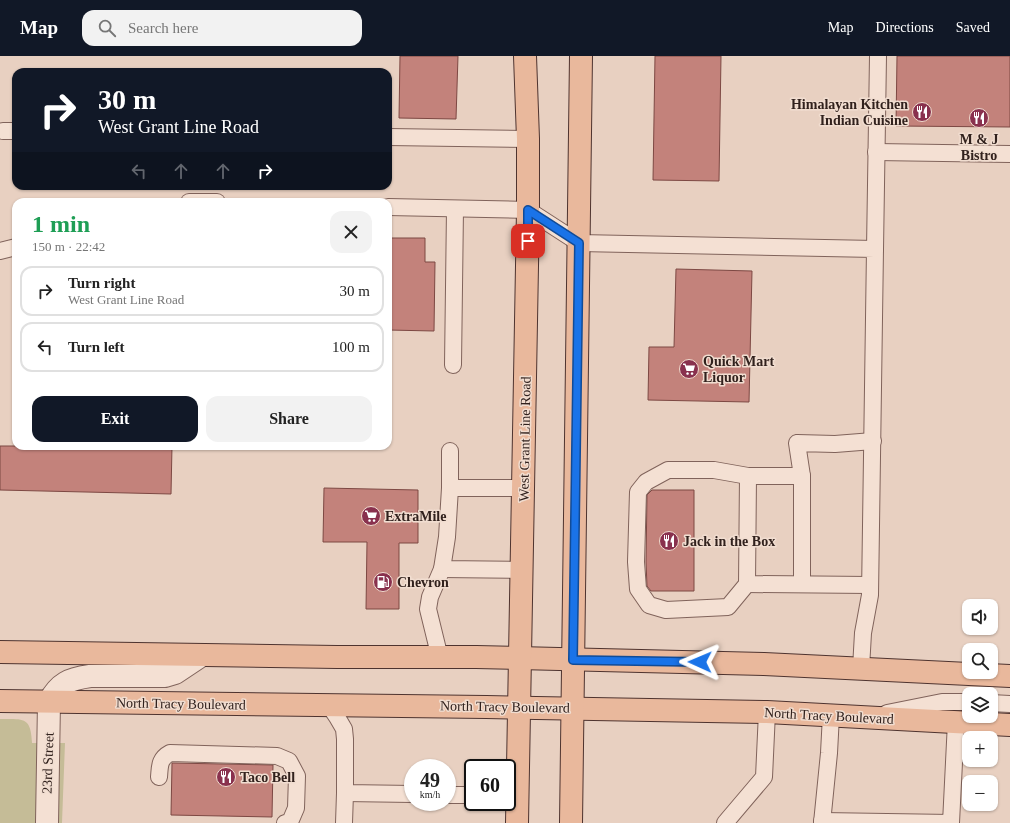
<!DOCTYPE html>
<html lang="en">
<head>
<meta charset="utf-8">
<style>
	:root { --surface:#fff; --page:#f2f2f2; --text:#222; --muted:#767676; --line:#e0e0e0; --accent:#111827 }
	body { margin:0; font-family:"Times New Roman",serif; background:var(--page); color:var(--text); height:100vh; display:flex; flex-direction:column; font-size:15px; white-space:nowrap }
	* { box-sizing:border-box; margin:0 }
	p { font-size:13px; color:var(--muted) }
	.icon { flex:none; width:22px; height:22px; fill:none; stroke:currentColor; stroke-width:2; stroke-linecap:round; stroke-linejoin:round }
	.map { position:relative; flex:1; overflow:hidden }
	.sheet { position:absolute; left:12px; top:142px; width:380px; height:252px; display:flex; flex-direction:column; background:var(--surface); border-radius:12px; box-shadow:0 1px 3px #0004 }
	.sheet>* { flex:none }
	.guide { position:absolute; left:12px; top:12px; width:380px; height:122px; border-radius:12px; box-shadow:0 1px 3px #0004; background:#111827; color:#fff; overflow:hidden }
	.fabs { position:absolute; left:962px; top:543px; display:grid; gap:8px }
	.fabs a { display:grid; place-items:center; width:36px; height:36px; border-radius:8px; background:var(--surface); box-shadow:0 1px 3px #0004; font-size:20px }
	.speed { position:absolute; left:404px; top:703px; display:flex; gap:8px; font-size:20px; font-weight:700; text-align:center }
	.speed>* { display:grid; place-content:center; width:52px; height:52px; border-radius:50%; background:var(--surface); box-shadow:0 1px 3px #0004; line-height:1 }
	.speed small { font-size:10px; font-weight:400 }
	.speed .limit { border:2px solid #111; border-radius:6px; background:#fff; color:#111 }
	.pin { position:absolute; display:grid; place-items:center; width:34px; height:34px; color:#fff; margin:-17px; border-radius:8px; box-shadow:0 2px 6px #0006 }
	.me { position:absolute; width:44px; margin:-22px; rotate:271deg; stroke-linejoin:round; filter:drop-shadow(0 0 3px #0008) }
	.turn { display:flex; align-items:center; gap:14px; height:84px; padding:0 20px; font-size:18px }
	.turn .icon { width:52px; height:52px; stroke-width:2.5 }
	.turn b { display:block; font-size:28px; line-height:34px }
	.lanes { display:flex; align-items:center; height:38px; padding:0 20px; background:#0003; justify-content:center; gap:20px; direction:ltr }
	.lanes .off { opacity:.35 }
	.round { display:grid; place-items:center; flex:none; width:42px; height:42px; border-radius:12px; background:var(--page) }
	.head { display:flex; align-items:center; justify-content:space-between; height:68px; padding:0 20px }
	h1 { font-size:24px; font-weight:600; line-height:30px; color:#1e9e55 }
	.button { display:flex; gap:8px; margin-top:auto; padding:8px 20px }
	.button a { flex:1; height:46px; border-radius:12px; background:var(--accent); color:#fff; font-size:16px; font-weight:600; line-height:46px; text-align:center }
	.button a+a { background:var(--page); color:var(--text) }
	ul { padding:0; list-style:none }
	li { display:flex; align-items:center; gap:12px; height:50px; margin:0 8px 6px; padding:0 12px; border:2px solid var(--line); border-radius:12px }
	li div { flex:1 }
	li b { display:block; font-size:15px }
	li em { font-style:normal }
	header { display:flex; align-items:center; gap:24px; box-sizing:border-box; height:56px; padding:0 20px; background:var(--accent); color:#fff }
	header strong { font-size:19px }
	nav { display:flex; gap:22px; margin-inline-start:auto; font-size:14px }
	.search { width:280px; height:36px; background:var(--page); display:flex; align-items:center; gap:10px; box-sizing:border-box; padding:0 14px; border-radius:12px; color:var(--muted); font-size:15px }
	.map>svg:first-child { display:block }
	.green { fill:#c5bc97 }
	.building { fill:#c3827b; stroke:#7d4843 }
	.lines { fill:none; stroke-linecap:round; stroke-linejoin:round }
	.service-casing { stroke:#80635b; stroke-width:18 }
	.minor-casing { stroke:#80635b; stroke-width:24 }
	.primary-casing { stroke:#4e332f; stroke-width:24 }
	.service { stroke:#f4e0d3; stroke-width:16 }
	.minor { stroke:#f4e0d3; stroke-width:22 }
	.primary { stroke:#e9b89c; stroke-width:22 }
	.route-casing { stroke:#114b97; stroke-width:10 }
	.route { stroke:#1a73e8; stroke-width:7 }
	.labels { text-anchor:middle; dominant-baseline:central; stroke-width:3; stroke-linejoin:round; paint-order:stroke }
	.poi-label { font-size:14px; font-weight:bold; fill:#31211d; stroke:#f1ddd0; text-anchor:start }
	.street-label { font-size:14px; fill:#31211d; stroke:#f1ddd0 }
</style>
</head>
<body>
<header>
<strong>Map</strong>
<div class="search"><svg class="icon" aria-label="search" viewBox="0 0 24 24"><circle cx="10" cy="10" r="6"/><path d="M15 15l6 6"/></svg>Search here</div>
<nav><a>Map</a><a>Directions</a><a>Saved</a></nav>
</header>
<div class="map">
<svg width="1010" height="767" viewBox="0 0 1010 767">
	<rect width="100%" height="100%" fill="#e8d0c1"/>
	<path class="green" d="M0 663C23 663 31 660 32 687H65L62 767H0Z"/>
	<g class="building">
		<path d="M400 0H458L456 63 399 62Z"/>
		<path d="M655 0H721L719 125 653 124Z"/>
		<path d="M897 0H1010V71L896 70Z"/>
		<path d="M388 182H425V206H435L434 275 388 274Z"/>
		<path d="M676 213 752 215 749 346 648 344 649 291H674Z"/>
		<path d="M0 390H172L171 438 0 434Z"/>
		<path d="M324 432 418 434V487H399V553H366L367 486H323Z"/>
		<path d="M652 434H694V535H651L647 530 646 506 647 439Z"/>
		<path d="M172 707 273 709 272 761 171 759Z"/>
	</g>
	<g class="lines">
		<g class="service-casing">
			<g id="service">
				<path d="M3 75H16"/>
				<path d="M388 81 528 83"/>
				<path d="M876 96 1010 98"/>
				<path d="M189 146H217"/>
				<path d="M388 151 528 154 579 187 875 193 870 539 863 577 861 612"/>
				<path d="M875 193 878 0"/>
				<path d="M0 195 16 191"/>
				<path d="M453 309 455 153"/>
				<path d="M450 395V432H524"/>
				<path d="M450 432 447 481 442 513 522 514"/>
				<path d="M747 528 728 551 666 554 649 549 638 533 636 506 638 436 646 426 668 414H714L748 420"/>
				<path d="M802 528V420"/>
				<path d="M870 529 747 528 748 420H802L797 387 835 388 873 385"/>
				<path d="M440 602 428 553 430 541 442 513"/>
				<path d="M991 647 1010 648"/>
				<path d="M329 649 337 661 344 673 345 683V737L413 738"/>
				<path d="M887 657 942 646H969"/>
				<path d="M159 721C160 710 159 703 170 697L277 700 289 705 297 720 296 752 290 766 285 767"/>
				<path d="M447 739H473"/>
				<path d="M822 765 951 767 956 666"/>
				<path d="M344 767 345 737"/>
				<path d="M725 767 764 721 767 656"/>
				<path d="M822 767 829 697 831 659"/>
			</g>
		</g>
		<g class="minor-casing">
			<path id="minor" d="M47 767 49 646C59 627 69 623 90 620H165L175 617 202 599"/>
		</g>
		<g class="primary-casing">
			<g id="primary">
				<path d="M0 596 337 601H476L764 608 1010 620"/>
				<path d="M0 645 486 651 767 656 1010 669"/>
				<path d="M517 767 528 154V83L525 0"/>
				<path d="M571 767 581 0"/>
			</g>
		</g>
		<use href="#service" class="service"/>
		<use href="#minor" class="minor"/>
		<use href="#primary" class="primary"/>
	</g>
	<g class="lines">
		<g class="route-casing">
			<path id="route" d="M528 185V154L579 187 573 604 700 606"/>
		</g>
		<use href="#route" class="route"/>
	</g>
	<defs>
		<g id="restaurant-disc" transform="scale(1)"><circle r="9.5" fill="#89314e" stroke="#f1ddd0"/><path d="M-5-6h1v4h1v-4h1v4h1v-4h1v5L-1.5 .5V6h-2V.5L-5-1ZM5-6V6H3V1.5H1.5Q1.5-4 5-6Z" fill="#fff"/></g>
		<g id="supermarket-disc" transform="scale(1)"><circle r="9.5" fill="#89314e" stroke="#f1ddd0"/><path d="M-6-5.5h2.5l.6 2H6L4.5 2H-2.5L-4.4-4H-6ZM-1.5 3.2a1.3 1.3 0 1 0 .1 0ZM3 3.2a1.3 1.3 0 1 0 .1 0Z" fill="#fff"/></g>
		<g id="fuel-disc" transform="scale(1)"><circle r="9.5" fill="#89314e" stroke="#f1ddd0"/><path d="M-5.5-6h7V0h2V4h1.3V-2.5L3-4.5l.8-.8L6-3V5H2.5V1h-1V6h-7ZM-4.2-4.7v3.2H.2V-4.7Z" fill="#fff"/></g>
	</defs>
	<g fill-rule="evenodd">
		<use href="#restaurant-disc" x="922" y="56"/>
		<use href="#restaurant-disc" x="979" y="62"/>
		<use href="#supermarket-disc" x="689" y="313"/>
		<use href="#supermarket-disc" x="371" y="460"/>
		<use href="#restaurant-disc" x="669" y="485"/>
		<use href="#fuel-disc" x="383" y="526"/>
		<use href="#restaurant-disc" x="226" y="721"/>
	</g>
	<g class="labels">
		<g class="poi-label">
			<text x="908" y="48" text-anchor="end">Himalayan Kitchen<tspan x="908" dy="16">Indian Cuisine</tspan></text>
			<text x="979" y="83" text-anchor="middle">M &amp; J<tspan x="979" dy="16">Bistro</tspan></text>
			<text x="703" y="305">Quick Mart<tspan x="703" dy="16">Liquor</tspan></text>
			<text x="385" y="460">ExtraMile</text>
			<text x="683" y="485">Jack in the Box</text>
			<text x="397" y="526">Chevron</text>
			<text x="240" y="721">Taco Bell</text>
		</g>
		<g class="street-label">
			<text transform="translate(525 383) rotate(-89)">West Grant Line Road</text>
			<text transform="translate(181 648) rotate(1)">North Tracy Boulevard</text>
			<text transform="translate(505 651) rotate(1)">North Tracy Boulevard</text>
			<text transform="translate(829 660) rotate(3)">North Tracy Boulevard</text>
			<text transform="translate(48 707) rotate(-88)">23rd Street</text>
		</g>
	</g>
</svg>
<div class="fabs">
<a><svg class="icon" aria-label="sound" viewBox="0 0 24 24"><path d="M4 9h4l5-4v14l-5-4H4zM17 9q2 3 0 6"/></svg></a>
<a><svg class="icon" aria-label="search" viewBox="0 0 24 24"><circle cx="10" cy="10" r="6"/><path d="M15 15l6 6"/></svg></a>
<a><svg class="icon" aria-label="layers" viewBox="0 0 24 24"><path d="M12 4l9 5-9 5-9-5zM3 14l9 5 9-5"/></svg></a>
<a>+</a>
<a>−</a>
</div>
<div class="speed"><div>49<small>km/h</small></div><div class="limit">60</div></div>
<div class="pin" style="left:528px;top:185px;background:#d93025"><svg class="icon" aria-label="arrive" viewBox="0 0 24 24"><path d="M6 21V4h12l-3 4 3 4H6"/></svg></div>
<svg class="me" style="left:700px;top:606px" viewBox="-20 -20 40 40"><path d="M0-17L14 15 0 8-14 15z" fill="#1a73e8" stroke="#fff" stroke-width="4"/></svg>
<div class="guide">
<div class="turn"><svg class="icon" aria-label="right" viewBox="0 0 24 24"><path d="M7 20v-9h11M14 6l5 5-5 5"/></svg><div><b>30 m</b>West Grant Line Road</div></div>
<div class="lanes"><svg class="icon off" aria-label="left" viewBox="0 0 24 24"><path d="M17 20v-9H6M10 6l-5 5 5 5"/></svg><svg class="icon off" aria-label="ahead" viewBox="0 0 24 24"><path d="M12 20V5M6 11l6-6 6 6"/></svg><svg class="icon off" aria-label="ahead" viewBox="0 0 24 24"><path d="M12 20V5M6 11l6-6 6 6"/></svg><svg class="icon" aria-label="right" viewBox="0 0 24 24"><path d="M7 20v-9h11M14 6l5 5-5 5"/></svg></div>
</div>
<section class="sheet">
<div class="head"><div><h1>1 min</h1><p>150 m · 22:42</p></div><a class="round"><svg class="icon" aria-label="close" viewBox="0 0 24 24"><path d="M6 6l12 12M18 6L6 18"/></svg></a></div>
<ul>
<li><svg class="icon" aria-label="right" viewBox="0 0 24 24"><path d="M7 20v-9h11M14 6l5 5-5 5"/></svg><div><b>Turn right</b><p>West Grant Line Road</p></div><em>30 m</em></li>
<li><svg class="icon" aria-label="left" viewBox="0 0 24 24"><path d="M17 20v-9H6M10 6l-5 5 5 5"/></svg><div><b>Turn left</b></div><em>100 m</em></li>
</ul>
<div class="button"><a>Exit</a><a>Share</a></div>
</section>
</div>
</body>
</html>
